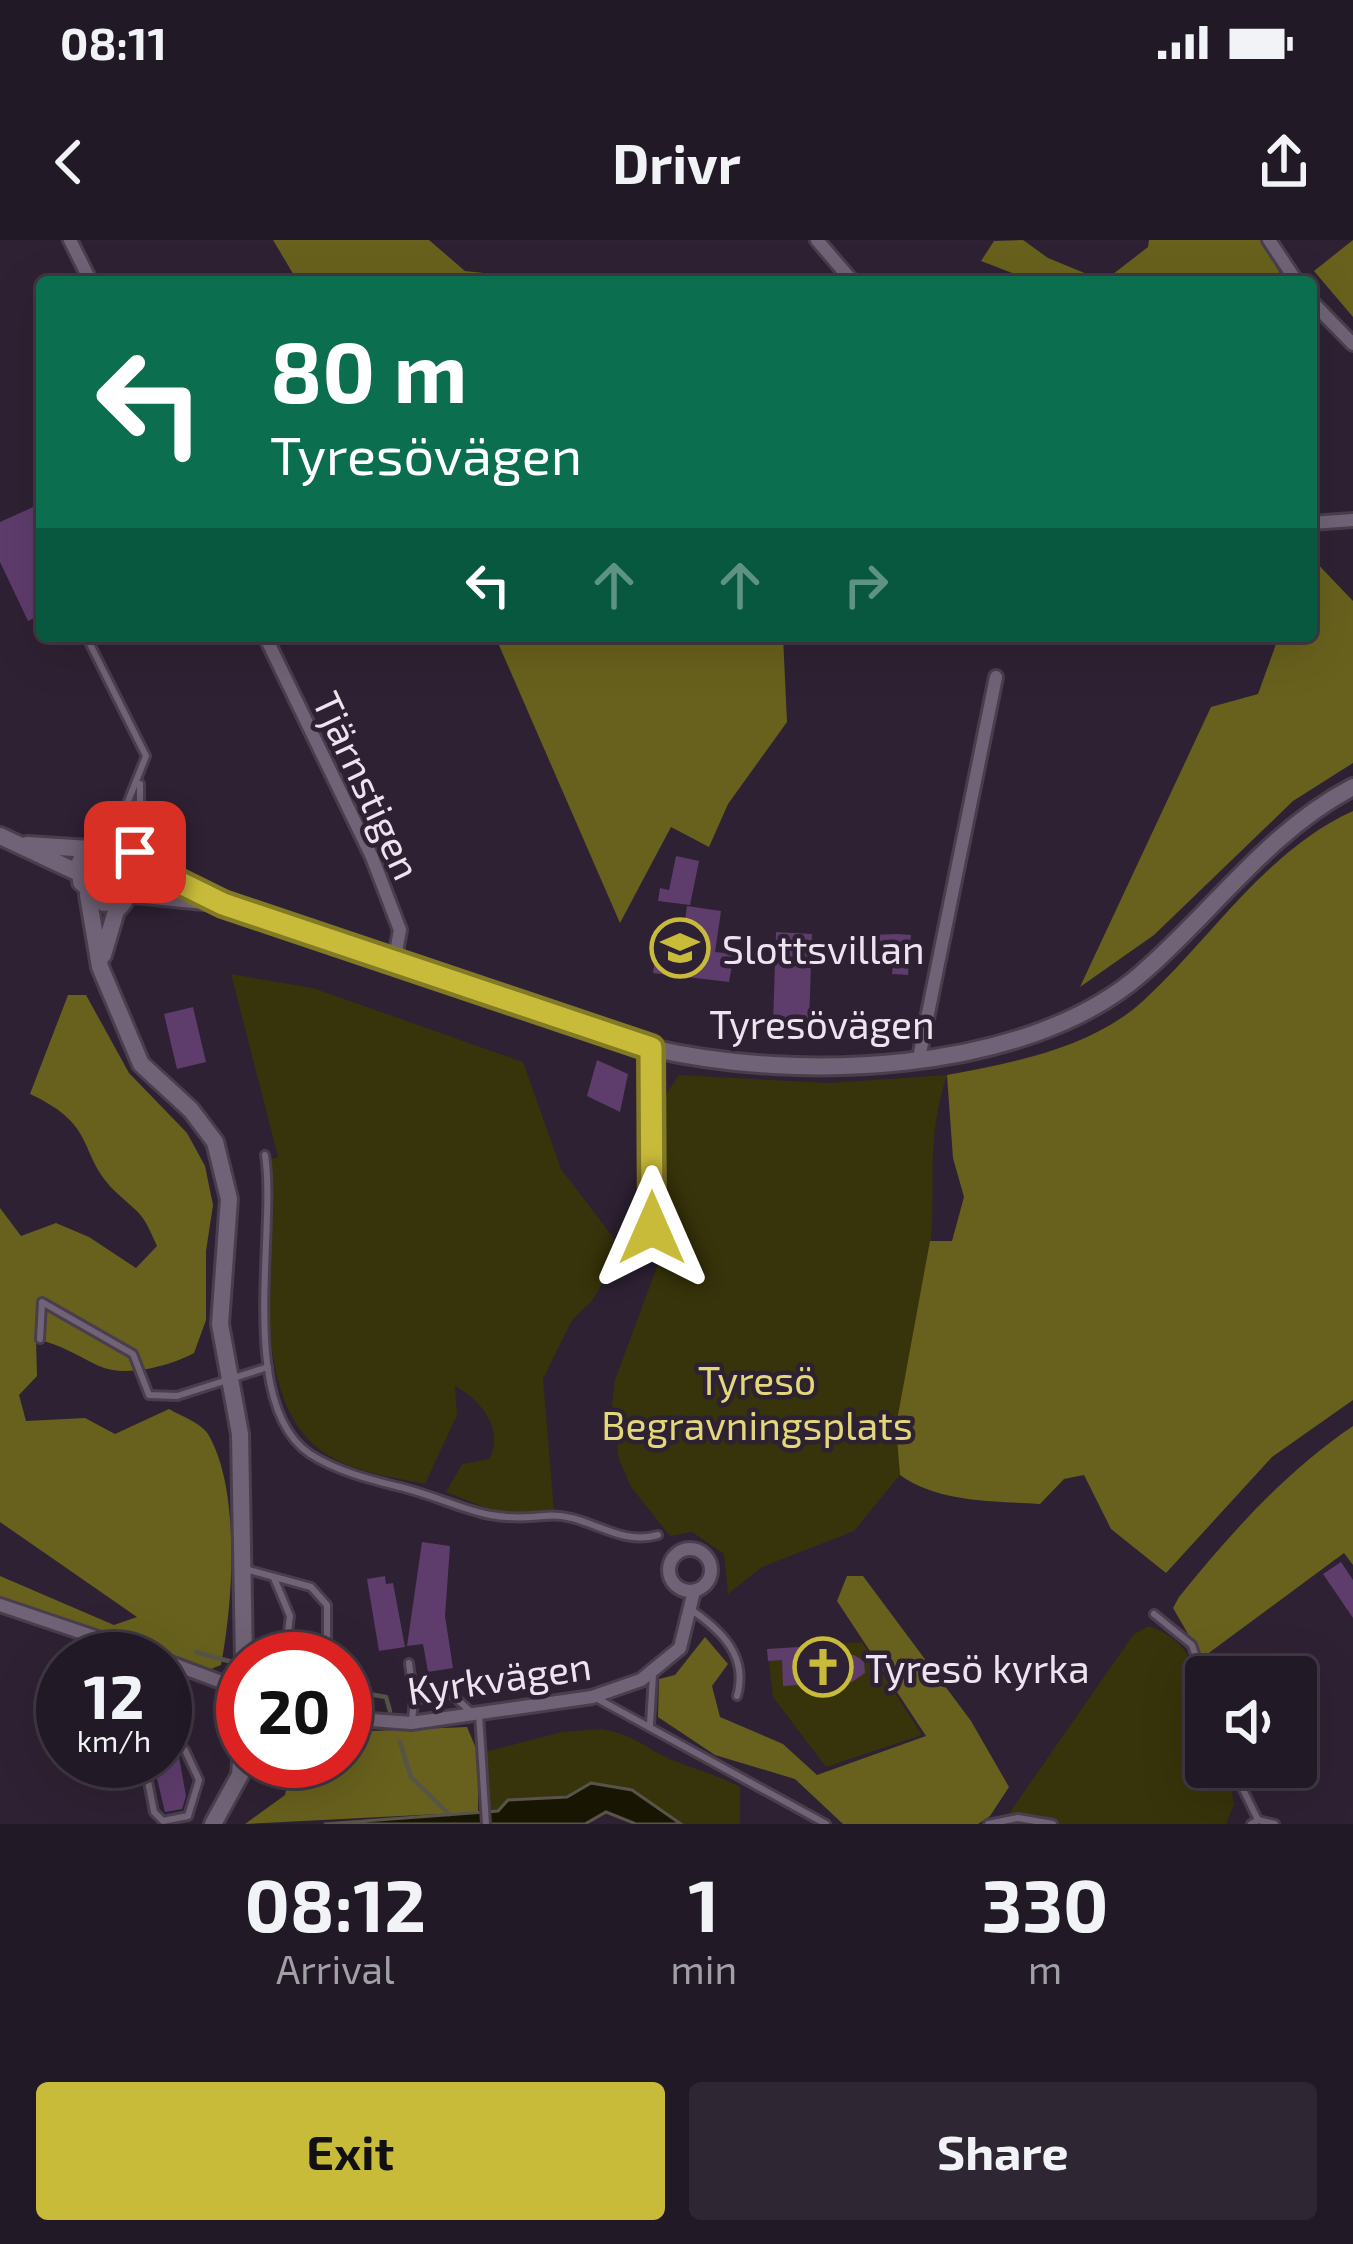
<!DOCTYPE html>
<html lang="en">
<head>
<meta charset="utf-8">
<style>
	:root { --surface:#221926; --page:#2e2632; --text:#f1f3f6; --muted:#a2a0a7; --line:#3f3843; --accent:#c9bb3a }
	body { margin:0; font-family:"Exo 2",sans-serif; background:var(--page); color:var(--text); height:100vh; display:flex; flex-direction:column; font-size:45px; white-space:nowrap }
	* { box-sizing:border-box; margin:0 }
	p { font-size:39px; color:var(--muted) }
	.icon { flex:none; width:66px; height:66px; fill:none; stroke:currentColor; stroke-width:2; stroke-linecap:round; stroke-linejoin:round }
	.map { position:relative; height:1584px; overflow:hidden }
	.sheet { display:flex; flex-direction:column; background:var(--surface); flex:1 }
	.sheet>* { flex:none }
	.banner { position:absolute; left:36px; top:36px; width:1281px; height:366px; border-radius:12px; box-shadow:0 12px 48px #0002,0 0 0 3px var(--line); background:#0b6e4f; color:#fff; overflow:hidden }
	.tools { position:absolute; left:1185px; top:1416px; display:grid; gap:24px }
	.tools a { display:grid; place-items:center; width:132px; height:132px; border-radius:12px; background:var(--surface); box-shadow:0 12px 48px #0002,0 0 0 3px var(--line); font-size:60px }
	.speed { position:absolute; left:36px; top:1392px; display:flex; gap:24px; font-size:60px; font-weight:700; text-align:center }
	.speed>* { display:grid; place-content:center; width:156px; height:156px; border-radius:50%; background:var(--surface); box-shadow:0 12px 48px #0002,0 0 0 3px var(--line); line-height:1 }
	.speed small { font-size:30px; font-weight:400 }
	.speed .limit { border:18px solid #d22; background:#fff; color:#111 }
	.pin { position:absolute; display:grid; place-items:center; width:102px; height:102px; color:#fff; margin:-51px; border-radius:24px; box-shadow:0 6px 18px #0006 }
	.me { position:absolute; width:132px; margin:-66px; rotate:0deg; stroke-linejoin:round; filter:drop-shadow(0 0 9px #0008) }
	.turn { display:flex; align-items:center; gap:42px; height:252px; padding:0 36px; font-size:54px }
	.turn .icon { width:156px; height:156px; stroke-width:2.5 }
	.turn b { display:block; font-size:84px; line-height:102px }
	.lanes { display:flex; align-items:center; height:114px; padding:0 36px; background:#0003; justify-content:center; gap:60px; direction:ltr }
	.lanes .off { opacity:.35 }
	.eta { display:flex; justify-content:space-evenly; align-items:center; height:204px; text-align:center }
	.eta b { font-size:72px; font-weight:700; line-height:84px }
	.cta { display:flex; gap:24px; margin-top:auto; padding:24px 36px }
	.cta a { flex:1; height:138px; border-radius:12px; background:var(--accent); color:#111; font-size:48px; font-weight:700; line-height:138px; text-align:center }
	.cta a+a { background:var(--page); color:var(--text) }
	.status { display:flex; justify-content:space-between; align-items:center; height:84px; padding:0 60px; background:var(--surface); direction:ltr }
	.status svg { height:33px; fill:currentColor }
	header { display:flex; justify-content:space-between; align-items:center; height:156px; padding:0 36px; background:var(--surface); font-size:54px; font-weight:700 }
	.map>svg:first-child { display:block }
	.green { fill:#37330a }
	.forest { fill:#68611d }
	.water { fill:#181603; stroke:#58544a; stroke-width:3 }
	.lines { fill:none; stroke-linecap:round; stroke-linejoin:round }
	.stream { stroke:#58544a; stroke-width:4.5 }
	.building { fill:#5e3c6c }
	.lane-casing { stroke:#4a3e4d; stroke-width:12 }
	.street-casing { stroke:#4a3e4d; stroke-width:18 }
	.secondary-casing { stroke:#4a3e4d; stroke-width:22 }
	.lane { stroke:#716377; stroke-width:6 }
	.street { stroke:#716377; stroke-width:12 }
	.secondary { stroke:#716377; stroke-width:16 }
	.route-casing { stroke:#837a26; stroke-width:30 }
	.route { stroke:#c9bb3a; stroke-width:21 }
	.labels { text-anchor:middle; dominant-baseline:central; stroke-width:9; stroke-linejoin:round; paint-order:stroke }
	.street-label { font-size:39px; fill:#ede4f0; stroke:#2e2133 }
	.poi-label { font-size:39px; fill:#ede4f0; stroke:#2e2133; text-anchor:start }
	.park-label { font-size:39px; fill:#e3d879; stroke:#2e2133 }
</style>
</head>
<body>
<div class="status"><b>08:11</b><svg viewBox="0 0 49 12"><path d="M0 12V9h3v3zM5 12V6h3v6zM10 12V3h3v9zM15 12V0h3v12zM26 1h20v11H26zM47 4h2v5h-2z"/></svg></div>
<header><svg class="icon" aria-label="back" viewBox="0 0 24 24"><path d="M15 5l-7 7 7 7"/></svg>Drivr<svg class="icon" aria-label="share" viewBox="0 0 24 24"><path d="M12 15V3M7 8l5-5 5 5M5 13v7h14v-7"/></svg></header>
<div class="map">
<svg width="1353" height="1584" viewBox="0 0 1353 1584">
	<rect width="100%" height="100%" fill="#2e2133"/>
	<g class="green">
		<path d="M231 734 313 748 523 822 561 929 622 1009 592 1061 572 1080 543 1139 554 1271 501 1274 446 1252 462 1224 489 1219C505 1190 481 1160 455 1146L457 1175 425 1244C392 1237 357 1233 328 1215 243 1164 276 1003 270 919L278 917Z"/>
		<path d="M679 835 829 843 947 835C924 905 938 948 929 1017 919 1091 894 1160 900 1235L854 1291 762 1327 728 1354 724 1314 692 1292 670 1296 631 1247 619 1220 612 1164 615 1140 659 1021V864Z"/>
		<path d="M1148 1386C1209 1404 1206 1474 1206 1527H1227L1234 1565 1226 1584H1059L1008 1575 1133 1395Z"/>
		<path d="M862 1402 922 1495 826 1527 773 1457 767 1409Z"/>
		<path d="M602 1489C636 1495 647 1510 675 1521 697 1530 718 1535 740 1547V1584H681L633 1550 509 1560 499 1571H485V1512L562 1492Z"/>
	</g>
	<g class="forest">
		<path d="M273 0H429L465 31 568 42H298Z"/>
		<path d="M1023 0 1048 18 1104 41 1148 7 1149 0H1261L1285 42H1036L981 21 994 1Z"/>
		<path d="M1353 0V77L1314 31Z"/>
		<path d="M1311 317 1353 361V523L1293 561 1154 695 1080 747 1211 467 1258 454 1279 396H1311Z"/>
		<path d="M495 396H783L787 482 728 564 709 607 671 587 620 683Z"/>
		<path d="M1353 571V1160L1272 1217 1166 1333 1111 1289 1084 1235 1064 1239 1040 1264C993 1261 939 1263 900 1235L896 1186 930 1001H952L964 957 953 918 947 835C1014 822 1090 809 1143 761 1212 698 1265 611 1353 571Z"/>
		<path d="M68 755H86L129 833 187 893 205 926 213 965 206 1011V1080L194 1113C170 1126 125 1138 99 1126 76 1115 62 1105 36 1099L37 1136 19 1155 26 1181 85 1178 115 1194 169 1169C181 1176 201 1183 208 1194 241 1250 233 1363 221 1425L211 1429 31 1373 0 1358V1336L114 1385 137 1377 0 1282V968L21 996 56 983 89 997 136 1028 157 1006C142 972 143 977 118 954 75 914 101 887 30 854Z"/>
		<path d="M1353 1186V1325L1344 1313 1202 1418 1173 1368 1179 1357C1231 1293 1284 1233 1353 1186Z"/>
		<path d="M847 1336H863L971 1481 1009 1547 990 1576 978 1584H843L795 1539 715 1515 658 1477 659 1439 675 1435 705 1397 728 1424 712 1446 720 1477 783 1504 817 1535 926 1496 837 1361Z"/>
		<path d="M345 1486 371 1491 467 1487 478 1513V1572L245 1584 285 1555 292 1521H345Z"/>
	</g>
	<path class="water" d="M591 1543 632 1550 681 1584H636L606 1572 585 1584H324L498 1571 508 1560 567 1557Z"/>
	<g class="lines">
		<g class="stream">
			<path d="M196 1412 243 1425"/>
			<path d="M345 1450 386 1457 390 1471"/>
			<path d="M400 1502 411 1537 449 1574"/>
		</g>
	</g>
	<g class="building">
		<path d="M42 263V374L28 381 0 322V282Z"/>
		<path d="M676 616 699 621 690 665 658 661 660 648 669 650Z"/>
		<path d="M687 666 721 671 715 712 734 714 729 742 653 733 657 706 681 710Z"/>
		<path d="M776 692 812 694 809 785 773 784Z"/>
		<path d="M896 694 911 695 908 735 892 734 895 708 870 707V695Z"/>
		<path d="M193 767 206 822 177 829 164 774Z"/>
		<path d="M597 820 628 834 620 872 587 856Z"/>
		<path d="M422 1302 450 1306 445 1376 453 1428 428 1432 423 1404 407 1406Z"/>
		<path d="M1341 1322 1353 1340V1378L1323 1334Z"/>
		<path d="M385 1336 386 1344 393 1343 405 1407 379 1411 367 1339Z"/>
		<path d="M817 1406 818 1417 854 1415 864 1421 865 1433 852 1442 783 1446 782 1420 768 1421 767 1409Z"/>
		<path d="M1296 1453 1311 1456 1319 1467 1318 1483 1307 1493 1296 1491Z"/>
		<path d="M179 1517 186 1556 182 1569 165 1572 153 1522Z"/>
	</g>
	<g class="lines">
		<g class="lane-casing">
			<g id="lane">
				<path d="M86 396 146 516 113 599"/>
				<path d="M140 614V544"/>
				<path d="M651 812V988"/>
				<path d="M265 915C277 990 236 1164 310 1214 338 1232 372 1240 404 1248 463 1264 481 1283 544 1276 587 1271 615 1307 658 1295"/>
				<path d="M40 1099 42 1062 133 1114 149 1155 177 1156 268 1127"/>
				<path d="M245 1329 311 1347 327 1365V1419"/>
				<path d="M274 1338 290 1376 288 1392"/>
				<path d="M693 1371C723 1392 748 1417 737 1456"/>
				<path d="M1154 1374 1192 1405 1206 1446"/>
				<path d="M409 1423 414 1460"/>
				<path d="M596 1458 826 1584"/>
				<path d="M479 1474 486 1584"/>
				<path d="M412 1480 414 1460 450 1453 470 1471"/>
				<path d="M650 1484 653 1434"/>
				<path d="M144 1521 154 1572 163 1581 188 1576 199 1540 185 1510 165 1498"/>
				<path d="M1232 1527 1258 1580"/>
				<path d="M988 1584 1018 1578 1053 1584"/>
				<path d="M1251 1584 1258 1580 1275 1584"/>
			</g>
		</g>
		<g class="street-casing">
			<g id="street">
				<path d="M70 0 91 42"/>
				<path d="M817 0 853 42"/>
				<path d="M1269 0 1297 42"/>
				<path d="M1311 61 1353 104"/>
				<path d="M1311 283 1353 280"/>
				<path d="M265 396 372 617 400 690 394 723"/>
				<path d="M919 818 996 437"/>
				<circle cx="690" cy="1330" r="21"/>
				<path d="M0 1365 160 1419"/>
				<path d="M165 1421 243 1450"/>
				<path d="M345 1478 411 1483 592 1457 641 1440 680 1408 694 1351"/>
			</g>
		</g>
		<g class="secondary-casing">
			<g id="secondary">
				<path d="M0 596 79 633"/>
				<path d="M27 605 90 609 104 601 121 602 142 624 223 664 651 808C796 842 1025 835 1141 734 1213 672 1267 592 1353 547"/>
				<path d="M90 609 80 622 81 642 104 663 134 654 142 624"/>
				<path d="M134 654 204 661"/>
				<path d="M88 655 100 727 141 824 191 870 215 902 229 959 220 1084 240 1194 244 1419"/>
				<path d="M103 715 116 671 124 662"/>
				<path d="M213 1584 240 1535 243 1500"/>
			</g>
		</g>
		<use href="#lane" class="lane"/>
		<use href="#street" class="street"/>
		<use href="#secondary" class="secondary"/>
	</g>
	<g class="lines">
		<g class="route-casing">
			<path id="route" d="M135 612 142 624 223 664 651 808 652 988"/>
		</g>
		<use href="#route" class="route"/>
	</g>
	<defs>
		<g id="school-ring" transform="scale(3)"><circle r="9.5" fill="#2e2133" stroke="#c9bb3a" stroke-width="1.5"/><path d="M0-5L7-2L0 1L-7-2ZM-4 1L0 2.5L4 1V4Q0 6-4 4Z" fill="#c9bb3a"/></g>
		<g id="church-ring" transform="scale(3)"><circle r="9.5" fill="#2e2133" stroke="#c9bb3a" stroke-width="1.5"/><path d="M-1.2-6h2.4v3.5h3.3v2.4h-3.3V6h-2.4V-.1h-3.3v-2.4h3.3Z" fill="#c9bb3a"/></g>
	</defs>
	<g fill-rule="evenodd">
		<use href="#school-ring" x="680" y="708"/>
		<use href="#church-ring" x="823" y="1427"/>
	</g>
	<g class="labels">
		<g class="street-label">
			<text transform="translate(368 545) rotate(65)">Tjärnstigen</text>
			<text x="822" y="783">Tyresövägen</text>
			<text transform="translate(499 1437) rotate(-8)">Kyrkvägen</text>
		</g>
		<g class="poi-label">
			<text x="722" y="708">Slottsvillan</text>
			<text x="865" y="1427">Tyresö kyrka</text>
		</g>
		<g class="park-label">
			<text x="757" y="1139">Tyresö<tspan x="757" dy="45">Begravningsplats</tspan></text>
		</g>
	</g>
</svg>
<div class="tools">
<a><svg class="icon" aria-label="sound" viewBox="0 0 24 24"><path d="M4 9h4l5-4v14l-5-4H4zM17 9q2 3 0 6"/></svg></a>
</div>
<div class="speed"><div>12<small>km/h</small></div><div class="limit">20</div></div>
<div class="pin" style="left:135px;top:612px;background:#d93025"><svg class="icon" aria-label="arrive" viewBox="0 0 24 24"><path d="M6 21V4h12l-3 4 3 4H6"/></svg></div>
<svg class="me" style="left:652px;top:988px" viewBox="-20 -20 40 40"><path d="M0-17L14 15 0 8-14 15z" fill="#c9bb3a" stroke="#fff" stroke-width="4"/></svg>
<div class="banner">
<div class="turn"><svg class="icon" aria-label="left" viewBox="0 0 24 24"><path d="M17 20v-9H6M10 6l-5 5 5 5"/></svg><div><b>80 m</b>Tyresövägen</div></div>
<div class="lanes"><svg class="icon" aria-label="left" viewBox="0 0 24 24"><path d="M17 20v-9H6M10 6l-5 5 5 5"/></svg><svg class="icon off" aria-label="ahead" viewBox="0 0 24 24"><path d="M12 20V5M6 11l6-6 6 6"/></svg><svg class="icon off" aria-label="ahead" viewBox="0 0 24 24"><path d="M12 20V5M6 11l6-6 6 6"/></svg><svg class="icon off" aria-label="right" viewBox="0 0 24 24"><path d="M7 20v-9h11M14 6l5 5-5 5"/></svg></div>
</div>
</div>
<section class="sheet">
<div class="eta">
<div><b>08:12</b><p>Arrival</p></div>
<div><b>1</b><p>min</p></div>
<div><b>330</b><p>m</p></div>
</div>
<div class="cta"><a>Exit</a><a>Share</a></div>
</section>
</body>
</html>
